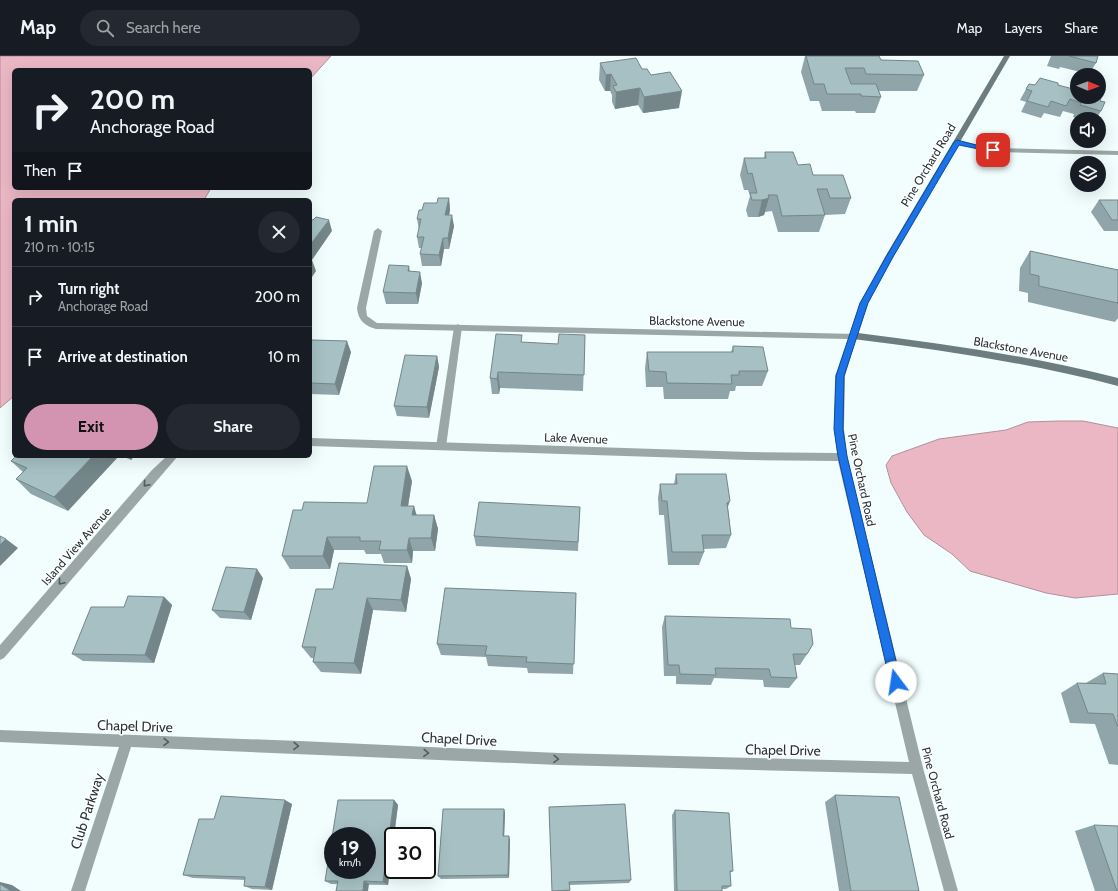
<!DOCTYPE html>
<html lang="en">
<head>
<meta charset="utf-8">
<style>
	:root { --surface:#171b24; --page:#242831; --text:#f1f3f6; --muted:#9ea1a6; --line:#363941; --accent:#d394b2 }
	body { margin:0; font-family:Cabin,sans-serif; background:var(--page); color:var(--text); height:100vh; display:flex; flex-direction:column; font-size:15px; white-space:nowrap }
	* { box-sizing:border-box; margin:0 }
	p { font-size:13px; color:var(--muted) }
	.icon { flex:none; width:22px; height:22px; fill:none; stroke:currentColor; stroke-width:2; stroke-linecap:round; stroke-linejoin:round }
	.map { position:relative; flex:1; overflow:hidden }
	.panel { position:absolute; left:12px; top:142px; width:300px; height:260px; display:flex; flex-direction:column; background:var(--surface); border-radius:6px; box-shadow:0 4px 16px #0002 }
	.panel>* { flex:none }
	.hud { position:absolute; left:12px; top:12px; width:300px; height:122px; border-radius:6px; box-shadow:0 4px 16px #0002; background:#171b24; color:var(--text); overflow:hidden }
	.needle { width:26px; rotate:91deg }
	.controls { position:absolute; left:1070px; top:12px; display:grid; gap:8px }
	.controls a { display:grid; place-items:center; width:36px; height:36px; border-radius:50%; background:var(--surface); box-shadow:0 4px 16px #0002; font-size:20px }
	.speed { position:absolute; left:324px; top:771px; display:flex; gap:8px; font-size:20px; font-weight:700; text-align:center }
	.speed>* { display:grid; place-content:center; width:52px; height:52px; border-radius:50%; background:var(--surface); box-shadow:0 4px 16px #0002; line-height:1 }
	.speed small { font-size:10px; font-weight:400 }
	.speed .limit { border:2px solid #111; border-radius:6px; background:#fff; color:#111 }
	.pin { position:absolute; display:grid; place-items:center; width:34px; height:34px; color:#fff; margin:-17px; border-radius:8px; box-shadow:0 2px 6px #0006 }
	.me { position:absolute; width:44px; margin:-22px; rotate:346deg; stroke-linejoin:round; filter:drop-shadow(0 0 3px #0008) }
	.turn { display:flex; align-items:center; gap:14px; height:84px; padding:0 12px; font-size:18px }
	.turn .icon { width:52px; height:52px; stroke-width:2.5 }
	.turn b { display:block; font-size:28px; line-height:34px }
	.then { display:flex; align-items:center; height:38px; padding:0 12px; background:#0003; gap:8px; font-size:15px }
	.round { display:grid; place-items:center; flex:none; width:42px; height:42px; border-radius:21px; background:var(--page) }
	.summary { display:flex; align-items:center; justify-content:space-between; height:68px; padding:0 12px }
	h1 { font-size:24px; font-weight:700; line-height:30px }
	.action { display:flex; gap:8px; margin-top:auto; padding:8px 12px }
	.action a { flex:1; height:46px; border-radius:24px; background:var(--accent); color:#111; font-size:16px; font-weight:700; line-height:46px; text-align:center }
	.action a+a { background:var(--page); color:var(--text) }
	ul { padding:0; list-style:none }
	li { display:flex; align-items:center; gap:12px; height:60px; padding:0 12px; border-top:1px solid var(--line) }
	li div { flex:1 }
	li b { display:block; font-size:15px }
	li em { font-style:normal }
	header { display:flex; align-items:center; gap:24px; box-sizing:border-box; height:56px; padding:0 20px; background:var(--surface); border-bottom:1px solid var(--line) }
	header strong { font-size:19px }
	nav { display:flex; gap:22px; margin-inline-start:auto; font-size:14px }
	.search { width:280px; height:36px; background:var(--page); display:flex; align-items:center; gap:10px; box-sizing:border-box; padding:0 14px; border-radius:22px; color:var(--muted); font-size:15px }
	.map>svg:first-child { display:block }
	.water { fill:#ebb7c5; stroke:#b1909a }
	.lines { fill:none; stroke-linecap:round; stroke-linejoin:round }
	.lane { fill:#9ba6a7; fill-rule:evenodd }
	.street { fill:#9ba6a7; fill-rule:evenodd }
	.secondary { fill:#6d7d7f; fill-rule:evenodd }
	.wall { fill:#8fa5a9 }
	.shaded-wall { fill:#748689 }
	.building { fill:#a6c0c4; stroke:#748689; fill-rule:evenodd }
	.oneway { stroke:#525d5e }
	.route { fill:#1a73e8; stroke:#114b97 }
	.labels { text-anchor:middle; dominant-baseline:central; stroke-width:3; stroke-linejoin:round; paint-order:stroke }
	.street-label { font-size:12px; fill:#2b3637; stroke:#fff }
	.near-street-label { font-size:14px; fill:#2b3637; stroke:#fff }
</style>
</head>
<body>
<header>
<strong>Map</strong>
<div class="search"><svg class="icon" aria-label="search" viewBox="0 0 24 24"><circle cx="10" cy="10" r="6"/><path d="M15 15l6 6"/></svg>Search here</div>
<nav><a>Map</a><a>Layers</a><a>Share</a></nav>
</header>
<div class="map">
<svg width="1118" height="835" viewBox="0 0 1118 835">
	<rect width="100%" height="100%" fill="#f2fdfe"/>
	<g class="water">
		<path d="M0 0H331L310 23V14H14V132H211L204 144H14V340L0 352Z"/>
		<path d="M1059 365H1083L1118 372V538L1075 542 1046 537 970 515 952 498 924 479 907 456 891 427 886 409 892 400 939 383 1006 374 1028 366Z"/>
	</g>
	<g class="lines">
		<path class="lane" d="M458 268 462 271 446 391 444 394H438L436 391 454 271Z"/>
		<g class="street">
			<path d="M954 84 993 92 1118 95V99L993 96 954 88Z"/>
			<path d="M378 172 382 175 366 252 367 260 377 267 856 278 857 280 845 320 844 373 847 401 923 712 958 835H944L912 718 559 709 131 691 85 835H71L119 691 0 686V674L300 685 559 697 909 706 838 405 749 404 310 390V382L749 396 837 397 834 373 835 320 848 283 376 273C365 270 358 264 357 252L374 175Z"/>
			<path d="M167 400H178L4 602 0 604V589L152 414Z"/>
		</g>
		<path class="secondary" d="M1004 0H1010L893 201 868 247 858 277C946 288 1032 300 1118 322V330C1031 307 942 294 853 283L849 280 860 247 885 201Z"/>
	</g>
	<g class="wall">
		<path d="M805 0H879L881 4 924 19 917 35H879L881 41 875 57H856L855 55H822L819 45H810L801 16Z"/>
		<path d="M1051 0H1098L1096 7 1089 18 1060 11 1059 13 1047 10Z"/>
		<path d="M600 7 642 13 651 19 679 52 643 57 638 49 615 53 612 46V39L610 35H605L599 24Z"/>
		<path d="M1035 29H1058L1100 45 1101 55 1096 63H1081L1073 61 1074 58 1063 55 1060 61 1044 57 1041 62 1021 56 1026 46 1020 44 1026 33Z"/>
		<path d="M765 96 798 109 813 119 851 142 845 158 825 159 819 176H778L772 155 765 156 764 159 758 161H748L746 154 750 140 748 134H744L740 119 744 102H764Z"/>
		<path d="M449 142 450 154 449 159 454 170 449 193H444L441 210H422L420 198 422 192H419L417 181 419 174 417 163 422 154Z"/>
		<path d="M1099 144H1118V175H1104L1091 156Z"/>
		<path d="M1030 195 1118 214V262L1115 266 1028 246V237L1019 235 1020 212Z"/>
		<path d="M409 210 410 215 422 227 418 248H386L383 236Z"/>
		<path d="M585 279 583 335 500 332 499 338H492L490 322 523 287 558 288Z"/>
		<path d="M310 289 351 296 339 339 310 338Z"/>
		<path d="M733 290 768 315 762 330H736L735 335H730L728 343H664L663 331H646L645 312 647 296H731Z"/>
		<path d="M437 300 439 311 429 362 397 360 394 350Z"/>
		<path d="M16 400 68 455 31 438 16 423 23 416 11 405Z"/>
		<path d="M122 400H134L131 404Z"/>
		<path d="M676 418 728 452 731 479 726 492 703 493 704 496 699 509H668L664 459H659L658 442 660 428H674Z"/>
		<path d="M412 425 408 450 417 459H434L438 473 435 495H413L412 507H384L381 498H366L364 494H334L330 513H290L282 500 302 454 367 447Z"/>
		<path d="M580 451 578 495 476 490 474 480Z"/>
		<path d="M407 510 411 523 406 556 373 554 361 618 321 616 313 606V602H311L302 591 333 533Z"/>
		<path d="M263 522 251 564 220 562 212 554Z"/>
		<path d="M576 537 573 618 528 617 527 612 488 610 486 601 441 599 437 588Z"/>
		<path d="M164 541 172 549 154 607 83 605 72 598 124 551Z"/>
		<path d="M665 560 791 572 807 598 800 609H795L797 622 789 632 764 631 763 624 714 622 711 629 676 628V620H664L662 571Z"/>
		<path d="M1103 617 1118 618V709L1109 708 1095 668 1070 667 1061 637 1077 627H1086Z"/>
		<path d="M835 739 919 835H839L825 746Z"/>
		<path d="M394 744 398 749 394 780H393L388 829 331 828 325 825Z"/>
		<path d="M292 748 272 834 252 833 244 830 245 824 193 822 183 819 214 763Z"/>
		<path d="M549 751 631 824 629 827 570 829V835H552Z"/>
		<path d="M504 753 505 757 504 780 510 784 509 822 441 823 438 820Z"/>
		<path d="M675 754 733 815 730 817 731 830 726 833H722V835H674L672 759Z"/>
		<path d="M1094 769 1118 835H1095L1075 775Z"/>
	</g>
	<g class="shaded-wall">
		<path d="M611 18 610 35H605L606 19Z"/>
		<path d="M640 32 638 49 615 53 616 36Z"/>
		<path d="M682 35 679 52 643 57 644 41Z"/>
		<path d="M449 142 450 154 447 170 445 159Z"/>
		<path d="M769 142 764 159 758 161 762 144Z"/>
		<path d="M452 159 454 170 449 193 448 182Z"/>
		<path d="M329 164 332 175 312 204 316 215 310 224V189Z"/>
		<path d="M443 182 444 193 441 210 439 199Z"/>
		<path d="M420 216 422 227 418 248 416 237Z"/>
		<path d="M347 285 351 296 339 339 335 328Z"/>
		<path d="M437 300 439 311 429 362 427 351Z"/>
		<path d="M498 316 500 332 499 338 497 323Z"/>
		<path d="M93 400H119L68 455 54 441Z"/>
		<path d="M128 400H134L131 404Z"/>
		<path d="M407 410 412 425 406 463 401 450Z"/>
		<path d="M730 445 725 459 727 447Z"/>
		<path d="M414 450 418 464 412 459Z"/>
		<path d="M434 459 438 473 435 495 431 482Z"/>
		<path d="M327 481 334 494 330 513 323 500Z"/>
		<path d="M409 482 413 495 412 507 407 494Z"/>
		<path d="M6 483 18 492 0 510V489Z"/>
		<path d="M407 510 411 523 406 556 401 544Z"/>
		<path d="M257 513 263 522 251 564 244 556Z"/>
		<path d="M164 541 172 549 154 607 145 599Z"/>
		<path d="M367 542 373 554 361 618 354 607Z"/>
		<path d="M285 744 292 748 272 834 265 831Z"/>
		<path d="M394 744 398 749 394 780H393V788L388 829 383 826Z"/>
		<path d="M504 753 505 757 504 784 503 780Z"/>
		<path d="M509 780 510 784 509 822 508 819Z"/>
		<path d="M364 825 369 828 368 835H363Z"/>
		<path d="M0 826 12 829 21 835H11L0 828Z"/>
	</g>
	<g class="building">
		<path d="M806 0H879L881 4 918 5 924 19 866 18 864 12H845L851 28H876L881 41 861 40V38H827L824 28H814Z"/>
		<path d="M1069 0H1098L1096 7Z"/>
		<path d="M636 2 642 13H647L651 19 670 16 682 35 644 41 640 32 616 36 613 30 617 29 611 18 606 19 600 7Z"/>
		<path d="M1040 22 1058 27V29L1073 33V35L1077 36V41H1101L1100 45 1105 46 1101 55 1080 49 1081 47 1070 43 1066 50 1051 45 1048 51 1027 45 1032 35 1026 33 1029 28 1035 29Z"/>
		<path d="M765 96H793L798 109 810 108 813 119H843L851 142H830L827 133H817L825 159 782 160 777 139H768L769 142 762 144H752L750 137H757L752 117 748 118 744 102H766Z"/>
		<path d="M438 142H449L445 159H452L448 182H443L439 199 420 198 424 181H417L421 163H417L419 154H422L424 147H437Z"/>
		<path d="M1099 144H1118V164H1112Z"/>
		<path d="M316 161 329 164 310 189V163L313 164Z"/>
		<path d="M1030 195 1118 214V247L1039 230V220L1030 218Z"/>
		<path d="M389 209 409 210 408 215 420 216 416 237 383 236Z"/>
		<path d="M496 278 522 279 521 286 558 288 559 278 585 279 584 319 498 316 497 323 490 322Z"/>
		<path d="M312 284 347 285 335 328 310 327V289Z"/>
		<path d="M733 290 763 291 768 315H739V319H731L732 328 667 327 666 316 649 315 647 296H733Z"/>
		<path d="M405 299 437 300 427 351 394 350Z"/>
		<path d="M16 400H93L54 441 16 423 27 412 11 405Z"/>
		<path d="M374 410H407L401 450H414L412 459H434L431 482H409L407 494H379L381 485H360V481H327L323 500H282L293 454H302L304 446 367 447Z"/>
		<path d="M676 418H726L730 445 727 447 731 479H702L704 496H672L667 445H662L660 428H677Z"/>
		<path d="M479 446 580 451 578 486 474 480Z"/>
		<path d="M0 480 6 483 0 489Z"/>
		<path d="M339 507 407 510 401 544 367 542 354 607 313 606 316 591H302L316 533H333Z"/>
		<path d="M226 511 257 513 244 556 212 554Z"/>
		<path d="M445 532 576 537 574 608 526 606 527 601 485 599 487 590 437 588Z"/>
		<path d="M128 540 164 541 145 599 72 598 91 551H124Z"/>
		<path d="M665 560 790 563 791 572 811 573 813 588 807 598H793L797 622 771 621 769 613 715 612 716 619 680 618 679 609H668Z"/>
		<path d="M1103 617 1118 618V671L1113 658 1088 657 1077 627 1106 628Z"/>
		<path d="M835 739 899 741 919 835H851Z"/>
		<path d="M221 740 285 744 265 831 244 830 245 821 183 819 199 763H214Z"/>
		<path d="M338 744H394L383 826 364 825 363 835H336L338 825H325ZM333 780H367V814H333Z"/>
		<path d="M625 748 631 824 569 826 570 834 552 835 549 751Z"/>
		<path d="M443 753H504L503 780H509L508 819 438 820Z"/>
		<path d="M675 754 729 757 733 815H730L731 830H722V835H677Z"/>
		<path d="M1094 769 1118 770V835H1117Z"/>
		<path d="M0 828 11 835H0Z"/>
	</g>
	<defs><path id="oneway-chevron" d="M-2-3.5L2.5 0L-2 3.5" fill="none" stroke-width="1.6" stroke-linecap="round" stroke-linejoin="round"/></defs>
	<g class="oneway">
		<use href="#oneway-chevron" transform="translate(146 428) rotate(131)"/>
		<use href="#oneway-chevron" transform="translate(61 526) rotate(130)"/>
		<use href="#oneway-chevron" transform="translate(166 686) rotate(2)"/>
		<use href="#oneway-chevron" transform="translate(296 690) rotate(2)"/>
		<use href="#oneway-chevron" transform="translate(426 697) rotate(3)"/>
		<use href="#oneway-chevron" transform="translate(556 703) rotate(2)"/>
	</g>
	<path class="route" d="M957 84 996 94 993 96 959 89 893 201 868 247 844 320 843 373 847 400 901 626 899 630 896 632 892 630 890 626 838 400 834 373 836 320 860 247 886 201 954 86Z"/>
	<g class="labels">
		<g class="street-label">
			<text transform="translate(928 109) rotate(-59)">Pine Orchard Road</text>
			<text transform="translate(697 265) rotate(1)">Blackstone Avenue</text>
			<text transform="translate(1021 293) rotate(10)">Blackstone Avenue</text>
			<text transform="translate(576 382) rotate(2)">Lake Avenue</text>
			<text transform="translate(862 424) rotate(78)">Pine Orchard Road</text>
			<text transform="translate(76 490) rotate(-49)">Island View Avenue</text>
			<text transform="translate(938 737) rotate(75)">Pine Orchard Road</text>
		</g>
		<g class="near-street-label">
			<text transform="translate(135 670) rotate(2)">Chapel Drive</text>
			<text transform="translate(459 683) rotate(3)">Chapel Drive</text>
			<text transform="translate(783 694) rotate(1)">Chapel Drive</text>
			<text transform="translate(87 755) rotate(-72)">Club Parkway</text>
		</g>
	</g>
</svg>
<div class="controls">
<a><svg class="needle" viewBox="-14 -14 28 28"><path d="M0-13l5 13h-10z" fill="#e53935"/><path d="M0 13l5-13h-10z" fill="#9ea1a6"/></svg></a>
<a><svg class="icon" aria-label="sound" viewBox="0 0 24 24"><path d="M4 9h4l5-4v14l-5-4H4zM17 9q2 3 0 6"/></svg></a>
<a><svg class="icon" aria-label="layers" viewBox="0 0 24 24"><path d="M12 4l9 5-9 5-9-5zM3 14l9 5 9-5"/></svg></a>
</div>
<div class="speed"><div>19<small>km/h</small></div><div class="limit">30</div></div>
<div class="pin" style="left:993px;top:94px;background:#d93025"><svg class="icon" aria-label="arrive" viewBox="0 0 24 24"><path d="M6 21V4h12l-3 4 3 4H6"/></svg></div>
<svg class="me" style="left:896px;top:626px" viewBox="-20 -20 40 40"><circle r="19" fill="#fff"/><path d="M0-13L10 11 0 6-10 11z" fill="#1a73e8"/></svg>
<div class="hud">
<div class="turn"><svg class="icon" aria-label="right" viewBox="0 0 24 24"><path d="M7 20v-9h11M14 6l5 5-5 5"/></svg><div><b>200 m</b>Anchorage Road</div></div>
<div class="then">Then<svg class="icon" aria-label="arrive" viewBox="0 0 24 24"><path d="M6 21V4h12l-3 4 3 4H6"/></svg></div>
</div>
<section class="panel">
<div class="summary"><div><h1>1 min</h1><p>210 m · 10:15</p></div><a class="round"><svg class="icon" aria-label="close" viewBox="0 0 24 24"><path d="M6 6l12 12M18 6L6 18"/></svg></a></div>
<ul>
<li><svg class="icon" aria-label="right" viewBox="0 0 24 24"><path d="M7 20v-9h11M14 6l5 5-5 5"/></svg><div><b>Turn right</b><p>Anchorage Road</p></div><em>200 m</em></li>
<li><svg class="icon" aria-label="arrive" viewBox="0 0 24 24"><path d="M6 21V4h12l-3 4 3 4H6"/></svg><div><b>Arrive at destination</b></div><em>10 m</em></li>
</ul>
<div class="action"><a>Exit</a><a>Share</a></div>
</section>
</div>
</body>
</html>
